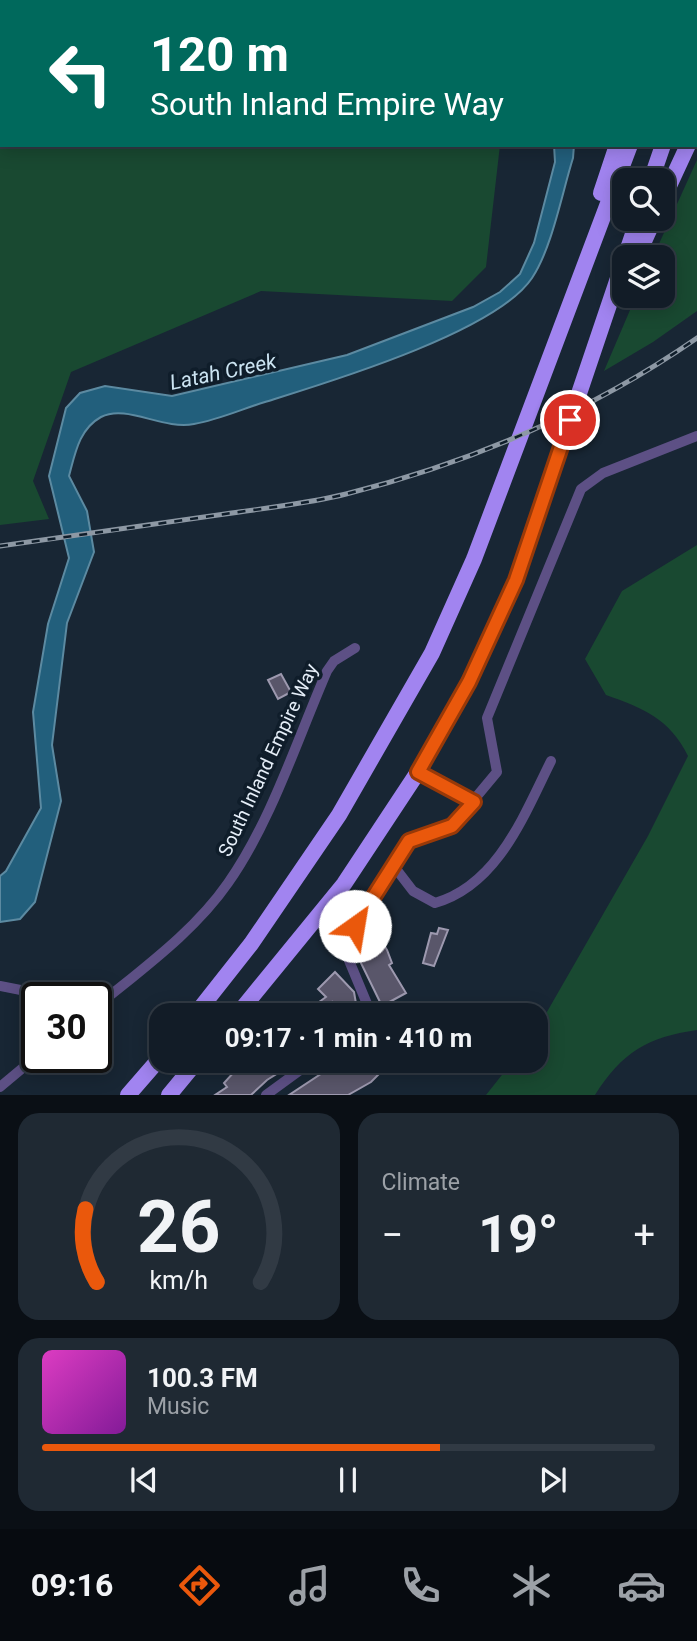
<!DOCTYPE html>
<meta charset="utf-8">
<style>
:root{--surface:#121c27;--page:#1f2933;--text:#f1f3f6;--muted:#9ca1a7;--line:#313a44;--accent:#ea580c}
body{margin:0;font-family:Roboto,sans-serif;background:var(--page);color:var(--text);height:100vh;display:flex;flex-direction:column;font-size:26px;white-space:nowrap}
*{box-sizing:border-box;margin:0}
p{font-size:23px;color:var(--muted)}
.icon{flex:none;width:38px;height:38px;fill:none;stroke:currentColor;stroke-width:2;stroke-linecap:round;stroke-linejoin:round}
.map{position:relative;height:1095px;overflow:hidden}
.drawer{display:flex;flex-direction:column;gap:18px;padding:18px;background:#0a0f15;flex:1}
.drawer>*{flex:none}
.top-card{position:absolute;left:0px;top:0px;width:698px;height:147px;box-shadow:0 4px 18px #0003,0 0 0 2px var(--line);background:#00695c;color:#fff;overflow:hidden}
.buttons{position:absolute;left:612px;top:168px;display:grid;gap:14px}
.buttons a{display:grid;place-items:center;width:63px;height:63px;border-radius:14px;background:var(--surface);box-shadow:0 4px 18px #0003,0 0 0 2px var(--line);font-size:35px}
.speed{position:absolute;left:21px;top:982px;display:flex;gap:14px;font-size:35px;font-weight:700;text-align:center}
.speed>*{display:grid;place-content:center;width:91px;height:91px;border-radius:50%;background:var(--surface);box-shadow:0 4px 18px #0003,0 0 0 2px var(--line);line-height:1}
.speed .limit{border:4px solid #111;border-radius:10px;background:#fff;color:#111}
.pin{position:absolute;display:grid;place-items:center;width:60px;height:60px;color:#fff;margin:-30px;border:4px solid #fff;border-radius:50%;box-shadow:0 2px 7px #0007}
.me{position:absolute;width:77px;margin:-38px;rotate:32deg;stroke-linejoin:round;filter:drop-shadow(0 0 5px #0008)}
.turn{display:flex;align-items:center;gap:24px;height:147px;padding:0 35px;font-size:32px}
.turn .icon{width:91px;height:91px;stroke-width:2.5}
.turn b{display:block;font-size:49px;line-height:60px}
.big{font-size:52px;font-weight:700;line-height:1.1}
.drawer .tile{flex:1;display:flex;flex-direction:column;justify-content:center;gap:10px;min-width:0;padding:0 24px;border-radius:21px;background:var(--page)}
.drawer .dial{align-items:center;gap:0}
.dial svg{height:182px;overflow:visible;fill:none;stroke:var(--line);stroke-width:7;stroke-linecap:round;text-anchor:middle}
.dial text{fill:var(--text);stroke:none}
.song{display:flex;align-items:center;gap:21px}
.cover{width:84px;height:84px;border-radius:10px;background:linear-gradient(135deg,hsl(310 70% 55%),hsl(290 70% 35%))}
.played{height:7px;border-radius:4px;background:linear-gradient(90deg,var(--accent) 65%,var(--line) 65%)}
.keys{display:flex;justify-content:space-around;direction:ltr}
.heat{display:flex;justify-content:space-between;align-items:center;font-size:38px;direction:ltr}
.drawer .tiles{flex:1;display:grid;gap:18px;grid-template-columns:1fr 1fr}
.tile:last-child{grid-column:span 2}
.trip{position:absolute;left:149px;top:1003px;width:399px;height:70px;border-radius:21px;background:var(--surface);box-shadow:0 4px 18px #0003,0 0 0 2px var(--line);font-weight:700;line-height:70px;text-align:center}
.tabs{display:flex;height:112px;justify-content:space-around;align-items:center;background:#070b10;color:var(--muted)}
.tabs .icon{width:49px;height:49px}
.tabs .current{color:var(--accent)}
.tabs b{font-size:32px;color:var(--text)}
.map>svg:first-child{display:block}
.green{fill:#194931}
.water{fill:#225f7c;stroke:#5c8aa1;stroke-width:2}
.building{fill:#59566a;stroke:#9d99af;stroke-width:2}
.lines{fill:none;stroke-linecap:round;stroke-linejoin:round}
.minor{stroke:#5d5085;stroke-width:10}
.trunk{stroke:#a184f0;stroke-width:16}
.rail-casing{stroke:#8d98a4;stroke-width:5}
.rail{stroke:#0f1d2a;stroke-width:2.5;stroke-dasharray:8;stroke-linecap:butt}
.route-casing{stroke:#983908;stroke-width:18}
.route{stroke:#ea580c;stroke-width:12}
.labels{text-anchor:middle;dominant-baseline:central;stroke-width:7;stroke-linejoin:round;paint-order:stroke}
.street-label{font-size:19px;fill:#e5eef8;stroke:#0f1d2a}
.water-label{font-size:21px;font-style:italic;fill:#cce4f2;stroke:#0f1d2a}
</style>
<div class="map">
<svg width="697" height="1095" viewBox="0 0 697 1095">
<rect width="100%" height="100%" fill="#182634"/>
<g class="green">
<polygon points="0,0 527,0 2,2 2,145 500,145 486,267 452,301 261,291 71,372 33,481 49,519 0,525"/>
<polygon points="697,160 697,311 653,342 604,371 636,296 663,296 663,257 653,257"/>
<path d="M697 545V1030C648 1037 622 1052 595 1095H486L513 1061 536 1060V1031L648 836 688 756C670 719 643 708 606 695L585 659 622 591Z"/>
</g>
<path class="water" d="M554 145H574L573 158C562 193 552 248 532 278 496 332 329 382 265 402 242 409 218 420 194 424 162 430 127 404 101 417 79 429 75 454 69 476L87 511 94 552 67 623 52 745 61 801 35 902 20 919 0 922V876L6 871 41 808 33 712 48 624 69 558 49 476 66 408 80 393 105 386 172 396 347 355 473 307 500 292 520 274 534 243 555 162Z"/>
<g class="building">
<polygon points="281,674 291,692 278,699 268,680"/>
<polygon points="373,927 387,950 392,963 389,965 406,993 382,1006 358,957 367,952 358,942"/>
<polygon points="439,928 448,930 434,966 423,963 431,933 437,934"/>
<polygon points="335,972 354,992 358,1015 337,1015 332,1002 319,1015 301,1015 326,997 318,989"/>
<polygon points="244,1060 299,1060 267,1080 251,1095 215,1095 227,1087 224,1083 234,1072 246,1064"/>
<polygon points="342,1060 393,1060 371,1082 348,1095 289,1095"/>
</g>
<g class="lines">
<g class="minor">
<polyline points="418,772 474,801"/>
<path d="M393 865 413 891 435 903C498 885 524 815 551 761"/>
<polyline points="0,986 61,998"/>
<path d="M96 1007C142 969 194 932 228 883 271 822 297 740 327 671L334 661 355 648"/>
<polyline points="367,1015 370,1011 343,946 409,840 452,826 497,772 487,718 581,489 603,473 697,436"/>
<polyline points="0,1087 37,1056"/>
<polyline points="266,1095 314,1060"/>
</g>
<g class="trunk">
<polyline points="652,2 653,0"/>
<polyline points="676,2 676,0"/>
<polyline points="696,39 697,38"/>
<polyline points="696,127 697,126"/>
<polyline points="651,180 663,145"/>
<polyline points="601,193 617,145"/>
<polyline points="663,199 688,145"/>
<polyline points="637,257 654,219"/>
<polyline points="195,1015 251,944 339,815 432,653 474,559 630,145"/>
<polyline points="237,1015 344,884 418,772 469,682 516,580 638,219"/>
<polyline points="128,1095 161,1057"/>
<polyline points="169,1095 198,1060"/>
</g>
<defs>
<path id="rail" d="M0 546C75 536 150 525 225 514 265 508 306 504 346 494 470 463 592 411 697 338"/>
</defs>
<use href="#rail" class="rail-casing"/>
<use href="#rail" class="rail"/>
</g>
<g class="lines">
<defs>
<polyline id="route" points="355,926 409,841 452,826 474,802 418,772 469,682 516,580 570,420"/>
</defs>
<use href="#route" class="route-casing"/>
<use href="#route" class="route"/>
</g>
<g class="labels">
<g class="street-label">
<text transform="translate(268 760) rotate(-65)">South Inland Empire Way</text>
</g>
<g class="water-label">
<text transform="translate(223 372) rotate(-12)">Latah Creek</text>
</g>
</g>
</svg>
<div class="buttons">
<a><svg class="icon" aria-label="search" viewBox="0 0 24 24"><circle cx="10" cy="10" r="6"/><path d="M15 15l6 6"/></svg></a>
<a><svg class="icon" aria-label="layers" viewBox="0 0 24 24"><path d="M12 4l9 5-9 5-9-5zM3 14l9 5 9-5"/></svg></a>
</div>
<div class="speed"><div class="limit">30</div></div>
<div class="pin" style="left:570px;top:420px;background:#d93025"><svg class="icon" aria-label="arrive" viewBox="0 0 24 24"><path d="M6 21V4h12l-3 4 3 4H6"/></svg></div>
<svg class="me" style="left:355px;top:926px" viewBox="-20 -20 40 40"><circle r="19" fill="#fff"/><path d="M0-13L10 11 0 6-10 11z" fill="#ea580c"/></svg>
<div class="trip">09:17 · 1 min · 410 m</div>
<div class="top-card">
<div class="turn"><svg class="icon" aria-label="left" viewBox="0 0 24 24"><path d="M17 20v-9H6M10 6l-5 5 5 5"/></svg><div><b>120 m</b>South Inland Empire Way</div></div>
</div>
</div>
<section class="drawer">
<div class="tiles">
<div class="tile dial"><svg viewBox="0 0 100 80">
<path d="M14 69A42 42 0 1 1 86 69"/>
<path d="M14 69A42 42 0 0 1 9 37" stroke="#ea580c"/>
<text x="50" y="56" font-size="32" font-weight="700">26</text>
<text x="50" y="72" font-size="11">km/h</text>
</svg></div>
<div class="tile"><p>Climate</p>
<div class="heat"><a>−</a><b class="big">19°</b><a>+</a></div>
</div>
<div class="tile">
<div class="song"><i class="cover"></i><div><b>100.3 FM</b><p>Music</p></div></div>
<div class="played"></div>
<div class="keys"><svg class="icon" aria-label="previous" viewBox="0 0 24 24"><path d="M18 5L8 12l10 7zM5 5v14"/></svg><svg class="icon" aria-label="pause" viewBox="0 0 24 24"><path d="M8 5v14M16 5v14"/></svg><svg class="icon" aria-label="next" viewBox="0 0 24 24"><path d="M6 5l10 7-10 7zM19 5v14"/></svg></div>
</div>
</div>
</section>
<nav class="tabs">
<b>09:16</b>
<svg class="icon current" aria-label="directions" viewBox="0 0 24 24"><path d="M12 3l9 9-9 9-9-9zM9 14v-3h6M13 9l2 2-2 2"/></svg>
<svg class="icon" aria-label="music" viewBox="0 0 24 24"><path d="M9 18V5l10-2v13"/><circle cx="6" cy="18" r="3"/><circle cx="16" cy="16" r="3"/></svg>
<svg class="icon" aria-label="phone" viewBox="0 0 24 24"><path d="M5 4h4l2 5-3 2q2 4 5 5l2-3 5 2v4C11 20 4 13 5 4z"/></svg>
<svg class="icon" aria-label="climate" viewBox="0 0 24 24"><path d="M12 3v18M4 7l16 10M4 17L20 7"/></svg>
<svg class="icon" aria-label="car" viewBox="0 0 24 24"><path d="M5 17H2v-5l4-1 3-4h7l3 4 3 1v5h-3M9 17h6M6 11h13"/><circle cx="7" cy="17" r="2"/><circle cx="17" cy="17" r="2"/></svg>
</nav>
